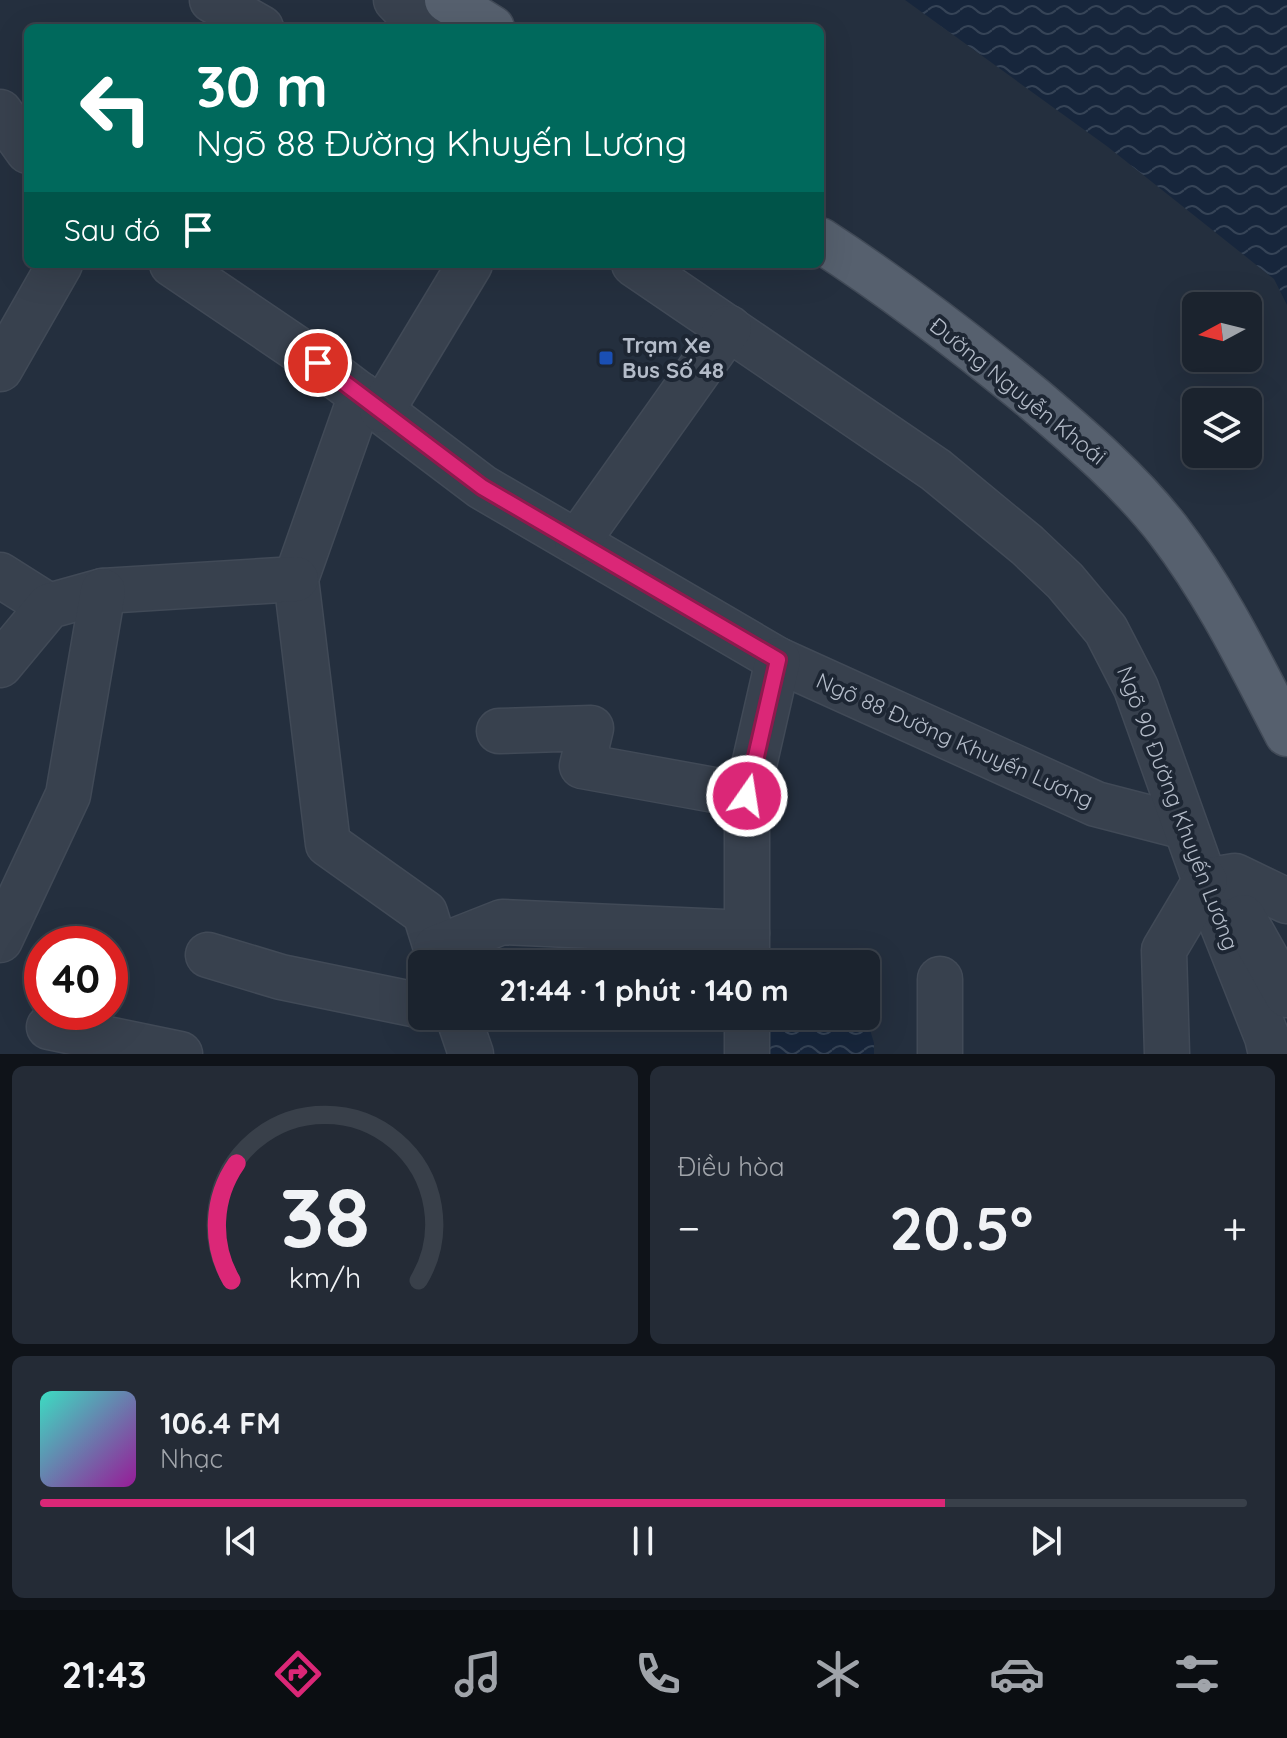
<!DOCTYPE html>
<html lang="vi">
<meta charset="utf-8">
<style>
:root{--surface:#1b232e;--page:#242b36;--text:#f1f3f6;--muted:#a0a4aa;--line:#39404a;--accent:#db2777}
body{margin:0;font-family:Quicksand,sans-serif;background:var(--page);color:var(--text);height:100vh;display:flex;flex-direction:column;font-size:30px;white-space:nowrap}
*{box-sizing:border-box;margin:0}
p{font-size:26px;color:var(--muted)}
.icon{flex:none;width:44px;height:44px;fill:none;stroke:currentColor;stroke-width:2;stroke-linecap:round;stroke-linejoin:round}
.map{position:relative;height:1054px;overflow:hidden}
.drawer{display:flex;flex-direction:column;gap:12px;padding:12px;background:#0f1319;flex:1}
.drawer>*{flex:none}
.top-card{position:absolute;left:24px;top:24px;width:800px;height:244px;border-radius:12px;box-shadow:0 8px 32px #0002,0 0 0 2px var(--line);background:#00695c;color:#fff;overflow:hidden}
.needle{width:52px;rotate:263deg}
.controls{position:absolute;left:1182px;top:292px;display:grid;gap:16px}
.controls a{display:grid;place-items:center;width:80px;height:80px;border-radius:12px;background:var(--surface);box-shadow:0 8px 32px #0002,0 0 0 2px var(--line);font-size:40px}
.speed{position:absolute;left:24px;top:926px;display:flex;gap:16px;font-size:40px;font-weight:700;text-align:center}
.speed>*{display:grid;place-content:center;width:104px;height:104px;border-radius:50%;background:var(--surface);box-shadow:0 8px 32px #0002,0 0 0 2px var(--line);line-height:1}
.speed .limit{border:12px solid #d22;background:#fff;color:#111}
.pin{position:absolute;display:grid;place-items:center;width:68px;height:68px;color:#fff;margin:-34px;border:4px solid #fff;border-radius:50%;box-shadow:0 2px 8px #0007}
.me{position:absolute;width:88px;margin:-44px;rotate:13deg;stroke-linejoin:round;filter:drop-shadow(0 0 6px #0008)}
.turn{display:flex;align-items:center;gap:28px;height:168px;padding:0 40px;font-size:36px}
.turn .icon{width:104px;height:104px;stroke-width:2.5}
.turn b{display:block;font-size:56px;line-height:68px}
.then{display:flex;align-items:center;height:76px;padding:0 40px;background:#0003;gap:16px;font-size:30px}
.big{font-size:60px;font-weight:800;line-height:1.1}
.drawer .card{flex:1;display:flex;flex-direction:column;justify-content:center;gap:12px;min-width:0;padding:0 28px;border-radius:12px;background:var(--page)}
.drawer .dial{align-items:center;gap:0}
.dial svg{height:208px;overflow:visible;fill:none;stroke:var(--line);stroke-width:7;stroke-linecap:round;text-anchor:middle}
.dial text{fill:var(--text);stroke:none}
.song{display:flex;align-items:center;gap:24px}
.cover{width:96px;height:96px;border-radius:12px;background:linear-gradient(135deg,hsl(170 70% 55%),hsl(300 70% 35%))}
.played{height:8px;border-radius:4px;background:linear-gradient(90deg,var(--accent) 75%,var(--line) 75%)}
.keys{display:flex;justify-content:space-around;direction:ltr}
.heat{display:flex;justify-content:space-between;align-items:center;font-size:44px;direction:ltr}
.drawer .tiles{flex:1;display:grid;gap:12px;grid-template-columns:1fr 1fr}
.card:last-child{grid-column:span 2}
.trip{position:absolute;left:408px;top:950px;width:472px;height:80px;border-radius:12px;background:var(--surface);box-shadow:0 8px 32px #0002,0 0 0 2px var(--line);font-weight:800;line-height:80px;text-align:center}
.dock{display:flex;height:128px;justify-content:space-around;align-items:center;background:#0b0e12;color:var(--muted)}
.dock .icon{width:56px;height:56px}
.dock .selected{color:var(--accent)}
.dock b{font-size:36px;color:var(--text)}
.map>svg:first-child{display:block}
.water{fill:url(#water-waves)}
.lines{fill:none;stroke-linecap:round;stroke-linejoin:round}
.minor-casing{stroke:#414a57;stroke-width:47}
.major-casing{stroke:#414a57;stroke-width:47}
.minor{stroke:#38414e;stroke-width:44}
.major{stroke:#56606e;stroke-width:44}
.route-casing{stroke:#8e194d;stroke-width:20}
.route{stroke:#db2777;stroke-width:14}
.transit-dot{fill:#1a4fb4;stroke:#1d2633;stroke-width:3}
.labels{text-anchor:middle;dominant-baseline:central;stroke-width:8;stroke-linejoin:round;paint-order:stroke}
.poi-label{font-size:22px;font-weight:bold;fill:#b4bcc9;stroke:#1d2633;text-anchor:start}
.street-label{font-size:22px;fill:#b4bcc9;stroke:#1d2633}
</style>
<div class="map">
<svg width="1287" height="1054" viewBox="0 0 1287 1054">
<defs>
<pattern id="water-waves" width="16" height="10" patternUnits="userSpaceOnUse" patternTransform="scale(2)"><rect width="16" height="10" fill="#17263c"/><path d="M0 5q4-4 8 0t8 0" fill="none" stroke="#364457"/></pattern>
</defs>
<rect width="100%" height="100%" fill="#242f3e"/>
<g class="water">
<polygon points="905,0 1287,0 1287,305 1274,279 1108,147"/>
<polygon points="754,1016 866,1016 874,1043 874,1054 754,1054"/>
</g>
<g class="lines">
<defs>
<g id="minor">
<polyline points="212,0 261,28"/>
<polyline points="396,0 423,28"/>
<polyline points="0,112 28,151"/>
<polyline points="172,264 318,363 482,487 778,660 1096,804 1185,827"/>
<polyline points="634,264 936,470 1027,545 1065,581 1106,630 1136,688 1205,881 1267,1037 1271,1054"/>
<polyline points="0,369 60,264"/>
<polyline points="361,395 296,579 328,844 425,913 441,964"/>
<polyline points="382,410 470,264"/>
<polyline points="577,542 729,328"/>
<polyline points="0,575 49,606"/>
<polyline points="0,665 49,606 103,591 296,579"/>
<polyline points="499,731 591,728 582,766 747,796"/>
<polyline points="1205,881 1235,876 1287,901"/>
<polyline points="1243,917 1287,995"/>
<polyline points="0,940 68,795 103,591"/>
<polyline points="436,948 502,922 747,933"/>
<polyline points="208,955 281,977 422,1006"/>
<polyline points="747,964 747,796 778,660"/>
<polyline points="458,1016 471,1054"/>
<polyline points="49,1027 180,1054"/>
<polyline points="747,1054 747,1016"/>
<polyline points="940,1054 940,979"/>
<polyline points="1167,1054 1164,950 1205,881"/>
</g>
<g id="major">
<polyline points="447,0 492,28"/>
<path d="M820 240C894 288 966 343 1034 399 1081 439 1130 481 1168 530 1217 594 1250 663 1287 734"/>
</g>
</defs>
<use href="#minor" class="minor-casing"/>
<use href="#major" class="major-casing"/>
<use href="#minor" class="minor"/>
<use href="#major" class="major"/>
</g>
<g class="lines">
<defs>
<polyline id="route" points="318,363 482,487 778,660 747,796"/>
</defs>
<use href="#route" class="route-casing"/>
<use href="#route" class="route"/>
</g>
<rect class="transit-dot" x="598" y="350" width="16" height="16" rx="4"/>
<g class="labels">
<g class="poi-label">
<text x="622" y="345">Trạm Xe<tspan x="622" dy="25">Bus Số 48</tspan></text>
</g>
<g class="street-label">
<text transform="translate(1018 391) rotate(39)">Đường Nguyễn Khoái</text>
<text transform="translate(955 740) rotate(24)">Ngõ 88 Đường Khuyến Lương</text>
<text transform="translate(1178 808) rotate(69)">Ngõ 90 Đường Khuyến Lương</text>
</g>
</g>
</svg>
<div class="controls">
<a><svg class="needle" viewBox="-14 -14 28 28"><path d="M0-13l5 13h-10z" fill="#e53935"/><path d="M0 13l5-13h-10z" fill="#a0a4aa"/></svg></a>
<a><svg class="icon" aria-label="layers" viewBox="0 0 24 24"><path d="M12 4l9 5-9 5-9-5zM3 14l9 5 9-5"/></svg></a>
</div>
<div class="speed"><div class="limit">40</div></div>
<div class="pin" style="left:318px;top:363px;background:#d93025"><svg class="icon" aria-label="arrive" viewBox="0 0 24 24"><path d="M6 21V4h12l-3 4 3 4H6"/></svg></div>
<svg class="me" style="left:747px;top:796px" viewBox="-20 -20 40 40"><circle r="17" fill="#db2777" stroke="#fff" stroke-width="3"/><path d="M0-11L8 9 0 5-8 9z" fill="#fff"/></svg>
<div class="trip">21:44 · 1 phút · 140 m</div>
<div class="top-card">
<div class="turn"><svg class="icon" aria-label="left" viewBox="0 0 24 24"><path d="M17 20v-9H6M10 6l-5 5 5 5"/></svg><div><b>30 m</b>Ngõ 88 Đường Khuyến Lương</div></div>
<div class="then">Sau đó<svg class="icon" aria-label="arrive" viewBox="0 0 24 24"><path d="M6 21V4h12l-3 4 3 4H6"/></svg></div>
</div>
</div>
<section class="drawer">
<div class="tiles">
<div class="card dial"><svg viewBox="0 0 100 80">
<path d="M14 69A42 42 0 1 1 86 69"/>
<path d="M14 69A42 42 0 0 1 16 24" stroke="#db2777"/>
<text x="50" y="56" font-size="32" font-weight="700">38</text>
<text x="50" y="72" font-size="11">km/h</text>
</svg></div>
<div class="card"><p>Điều hòa</p>
<div class="heat"><a>−</a><b class="big">20.5°</b><a>+</a></div>
</div>
<div class="card">
<div class="song"><i class="cover"></i><div><b>106.4 FM</b><p>Nhạc</p></div></div>
<div class="played"></div>
<div class="keys"><svg class="icon" aria-label="previous" viewBox="0 0 24 24"><path d="M18 5L8 12l10 7zM5 5v14"/></svg><svg class="icon" aria-label="pause" viewBox="0 0 24 24"><path d="M8 5v14M16 5v14"/></svg><svg class="icon" aria-label="next" viewBox="0 0 24 24"><path d="M6 5l10 7-10 7zM19 5v14"/></svg></div>
</div>
</div>
</section>
<nav class="dock">
<b>21:43</b>
<svg class="icon selected" aria-label="directions" viewBox="0 0 24 24"><path d="M12 3l9 9-9 9-9-9zM9 14v-3h6M13 9l2 2-2 2"/></svg>
<svg class="icon" aria-label="music" viewBox="0 0 24 24"><path d="M9 18V5l10-2v13"/><circle cx="6" cy="18" r="3"/><circle cx="16" cy="16" r="3"/></svg>
<svg class="icon" aria-label="phone" viewBox="0 0 24 24"><path d="M5 4h4l2 5-3 2q2 4 5 5l2-3 5 2v4C11 20 4 13 5 4z"/></svg>
<svg class="icon" aria-label="climate" viewBox="0 0 24 24"><path d="M12 3v18M4 7l16 10M4 17L20 7"/></svg>
<svg class="icon" aria-label="car" viewBox="0 0 24 24"><path d="M5 17H2v-5l4-1 3-4h7l3 4 3 1v5h-3M9 17h6M6 11h13"/><circle cx="7" cy="17" r="2"/><circle cx="17" cy="17" r="2"/></svg>
<svg class="icon" aria-label="filters" viewBox="0 0 24 24"><path d="M4 7h16M4 17h16"/><circle cx="9" cy="7" r="2"/><circle cx="15" cy="17" r="2"/></svg>
</nav>
